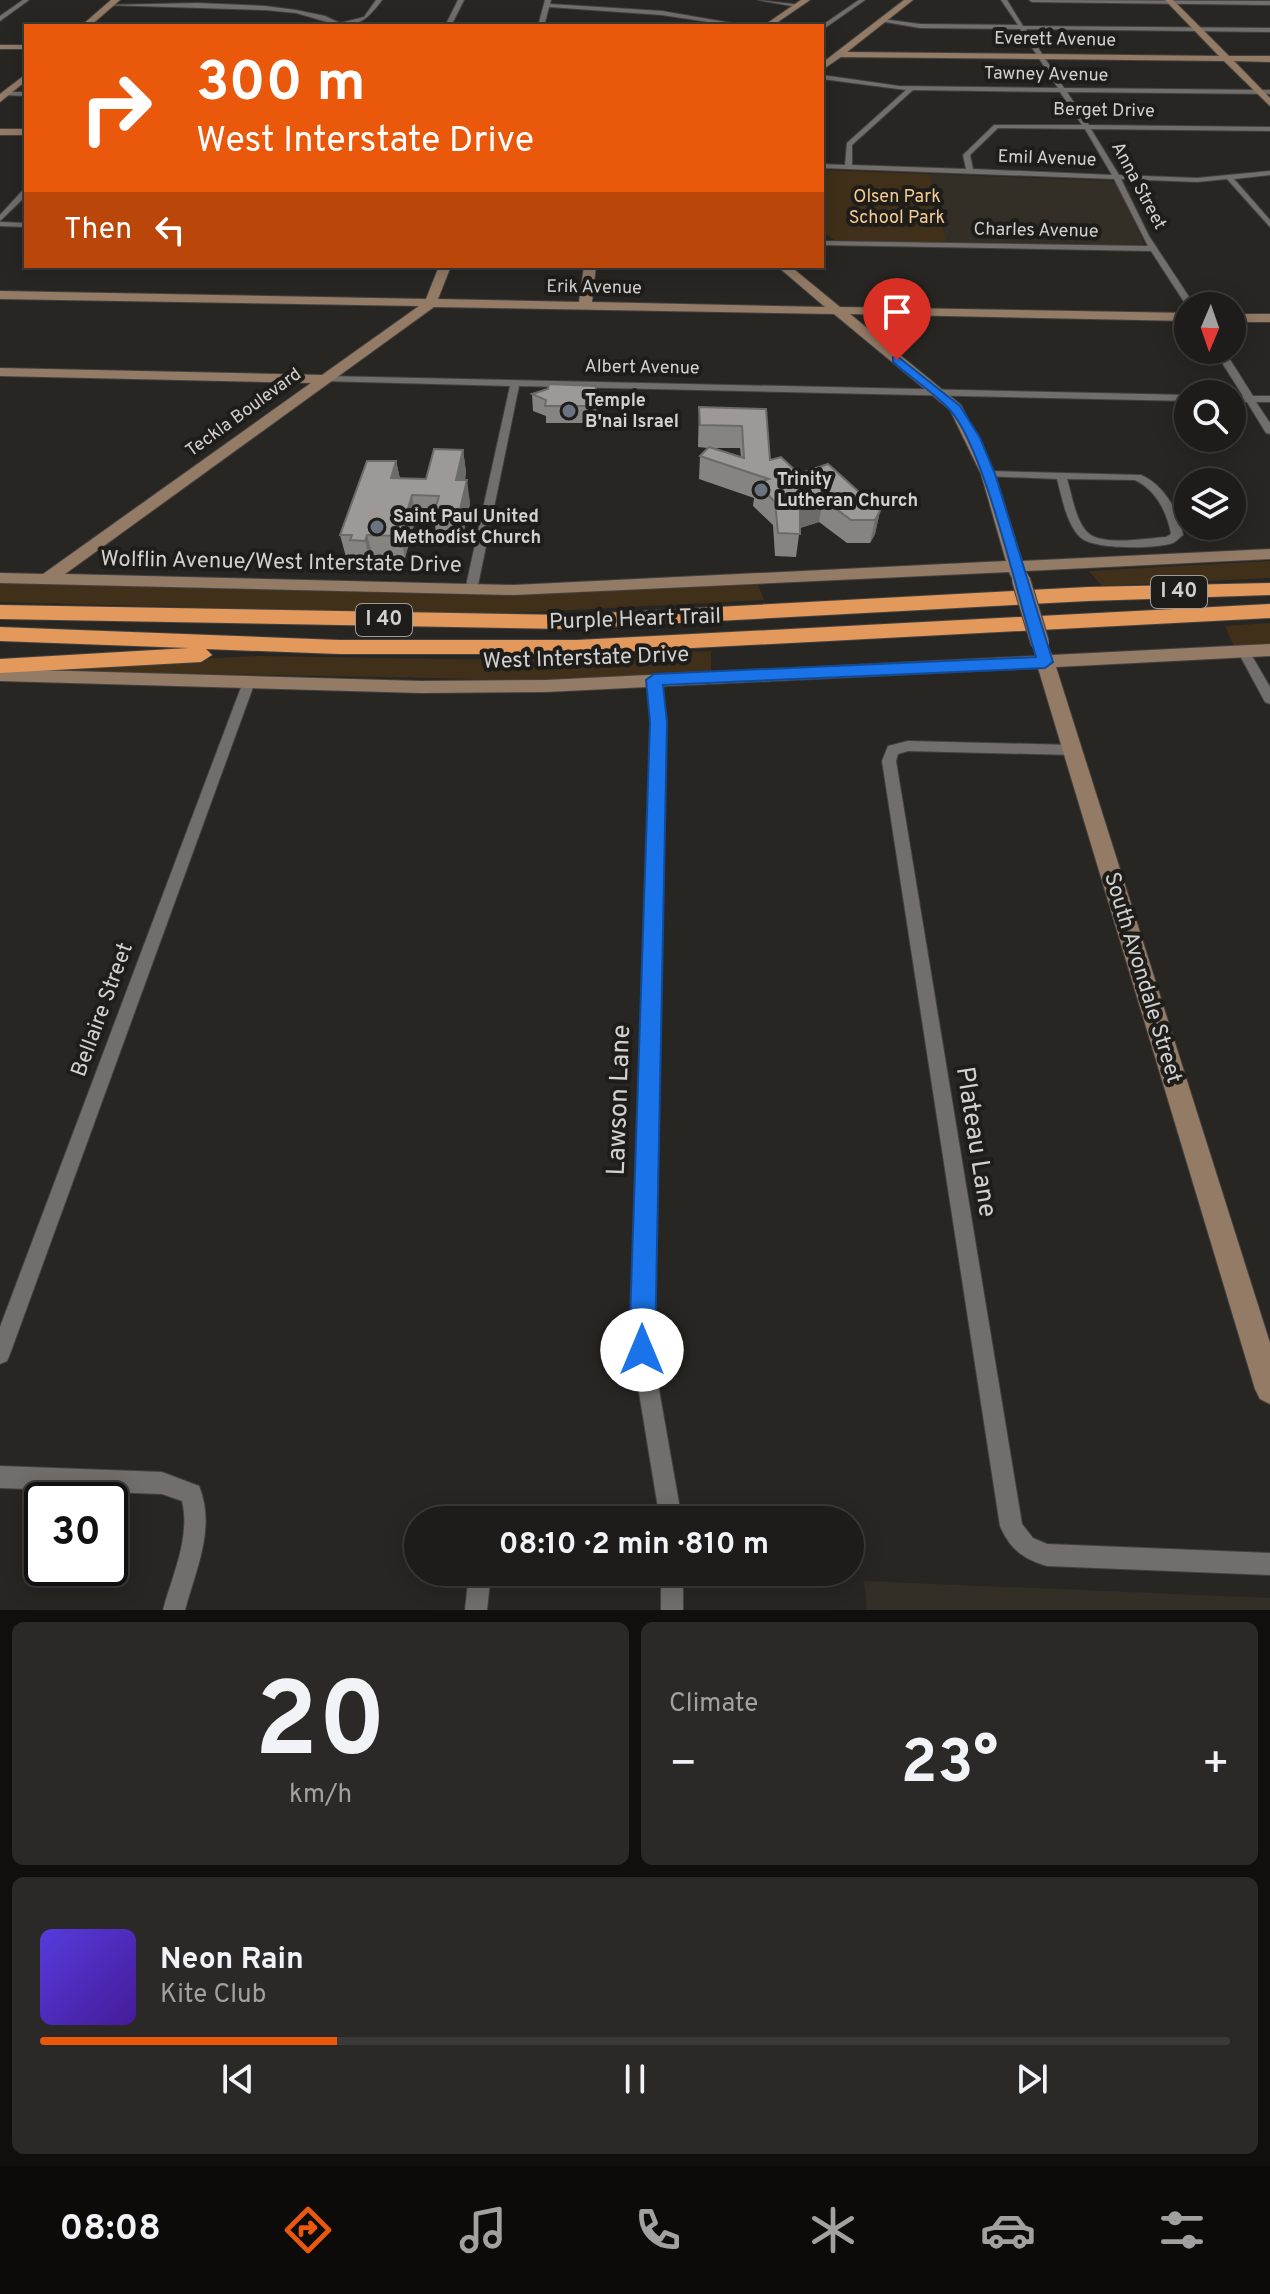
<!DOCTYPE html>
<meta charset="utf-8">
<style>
:root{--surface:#1e1c1a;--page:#2b2927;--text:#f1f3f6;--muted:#a1a1a2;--line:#3c3a39;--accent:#ea580c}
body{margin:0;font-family:Overpass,sans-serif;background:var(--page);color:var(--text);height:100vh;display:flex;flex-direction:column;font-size:30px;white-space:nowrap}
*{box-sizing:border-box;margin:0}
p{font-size:26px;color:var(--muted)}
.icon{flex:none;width:44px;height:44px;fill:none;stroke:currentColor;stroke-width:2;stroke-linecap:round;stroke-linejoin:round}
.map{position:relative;height:1610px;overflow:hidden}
.drawer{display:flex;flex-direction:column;gap:12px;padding:12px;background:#100f0e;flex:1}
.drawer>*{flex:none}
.hud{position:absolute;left:24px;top:24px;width:800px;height:244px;border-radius:0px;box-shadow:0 4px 20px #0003,0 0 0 2px var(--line);background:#ea580c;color:#fff;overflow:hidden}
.needle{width:52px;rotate:182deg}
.tools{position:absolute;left:1174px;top:292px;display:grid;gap:16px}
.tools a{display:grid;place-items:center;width:72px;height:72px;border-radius:50%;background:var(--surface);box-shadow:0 4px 20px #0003,0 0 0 2px var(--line);font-size:40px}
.speed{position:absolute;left:24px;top:1482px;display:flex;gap:16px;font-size:40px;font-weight:700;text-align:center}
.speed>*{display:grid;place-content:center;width:104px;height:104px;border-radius:50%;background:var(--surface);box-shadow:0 4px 20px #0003,0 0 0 2px var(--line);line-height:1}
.speed .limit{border:4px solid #111;border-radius:12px;background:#fff;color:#111}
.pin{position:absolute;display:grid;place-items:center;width:68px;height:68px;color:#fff;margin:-82px -34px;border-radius:50% 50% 50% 0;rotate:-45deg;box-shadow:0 0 8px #0007}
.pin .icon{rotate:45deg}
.me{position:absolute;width:88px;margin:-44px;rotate:0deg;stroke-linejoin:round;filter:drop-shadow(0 0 6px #0008)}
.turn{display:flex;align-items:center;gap:28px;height:168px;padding:0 40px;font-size:36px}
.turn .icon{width:104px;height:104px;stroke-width:2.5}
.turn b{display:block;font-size:56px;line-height:68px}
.then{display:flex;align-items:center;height:76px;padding:0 40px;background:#0003;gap:16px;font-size:30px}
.big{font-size:60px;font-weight:700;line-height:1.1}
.drawer .widget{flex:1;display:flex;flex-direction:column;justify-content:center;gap:12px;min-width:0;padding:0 28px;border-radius:12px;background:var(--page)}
.drawer .dial{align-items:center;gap:0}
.dial b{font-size:104px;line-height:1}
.song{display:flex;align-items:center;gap:24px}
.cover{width:96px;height:96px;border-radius:12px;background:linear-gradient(135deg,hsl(250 70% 55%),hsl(260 70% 35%))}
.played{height:8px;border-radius:4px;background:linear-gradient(90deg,var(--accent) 25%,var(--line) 25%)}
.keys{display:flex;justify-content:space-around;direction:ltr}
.heat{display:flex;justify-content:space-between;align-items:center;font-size:44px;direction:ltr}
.drawer .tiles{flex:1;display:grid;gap:12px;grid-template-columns:1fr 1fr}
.widget:last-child{grid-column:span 2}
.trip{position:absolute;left:404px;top:1506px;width:460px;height:80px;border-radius:40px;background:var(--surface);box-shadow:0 4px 20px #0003,0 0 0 2px var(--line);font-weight:700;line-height:80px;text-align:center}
.dock{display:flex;height:128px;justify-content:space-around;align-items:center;background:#0c0b0a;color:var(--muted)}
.dock .icon{width:56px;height:56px}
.dock .current{color:var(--accent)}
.dock b{font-size:36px;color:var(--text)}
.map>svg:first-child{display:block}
.built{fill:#332e26}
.green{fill:#403019}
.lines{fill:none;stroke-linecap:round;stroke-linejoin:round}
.street-casing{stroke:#434140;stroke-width:2}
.secondary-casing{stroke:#434140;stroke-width:2}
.highway-casing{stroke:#434140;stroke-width:2}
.street{fill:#716e6b;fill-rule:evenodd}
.secondary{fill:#937b66;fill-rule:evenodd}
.highway{fill:#e2995b;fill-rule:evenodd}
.secondary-bridge-casing{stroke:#434140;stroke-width:20;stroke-linecap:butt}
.secondary-bridge{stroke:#937b66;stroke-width:18}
.wall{fill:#868481;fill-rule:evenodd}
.shaded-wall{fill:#6d6b69}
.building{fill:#9c9996;stroke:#6d6b69;stroke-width:2}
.route{fill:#1a73e8;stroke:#114b97;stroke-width:2}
.worship-dot{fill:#6b7280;stroke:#1f1d1a;stroke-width:3}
.labels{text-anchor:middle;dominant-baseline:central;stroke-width:8;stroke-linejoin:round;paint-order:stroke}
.far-street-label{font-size:18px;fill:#d3d1d0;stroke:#1f1d1a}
.far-park-label{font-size:18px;fill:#f5cc91;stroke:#1f1d1a}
.far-poi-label{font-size:18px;font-weight:bold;fill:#d3d1d0;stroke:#1f1d1a;text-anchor:start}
.shield{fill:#1f1d1a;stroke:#9d9b99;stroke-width:2}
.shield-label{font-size:20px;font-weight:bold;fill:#d3d1d0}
.street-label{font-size:22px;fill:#d3d1d0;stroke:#1f1d1a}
.near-street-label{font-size:26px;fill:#d3d1d0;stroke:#1f1d1a}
</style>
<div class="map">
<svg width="1270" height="1610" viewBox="0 0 1270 1610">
<rect width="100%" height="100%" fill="#282623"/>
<g class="built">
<polygon points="930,174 1115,181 1145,245 947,243"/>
<polygon points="864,1581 1270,1598 1270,1610 867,1610"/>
</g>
<g class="green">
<polygon points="822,170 930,174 947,243 834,240 822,231"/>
<polygon points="1270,561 1270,578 1102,586 1089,571"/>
<polygon points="0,583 461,595 758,585 764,600 475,615 0,602"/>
<polygon points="1270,623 1270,644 1234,646 1225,626"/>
<polygon points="711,651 711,673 536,680 56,671 59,666 257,656 518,660"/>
</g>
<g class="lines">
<defs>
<g id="street">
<polygon points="23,0 29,0 0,21 0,16"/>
<path d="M376 0H382C366 22 358 26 331 26L334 24 296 13 265 10 107 5 197 3 265 6 296 10 325 16 340 23 364 17Z"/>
<polygon points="458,0 464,0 451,26 445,26"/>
<polygon points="545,0 551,0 550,4 662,11 749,26 735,26 662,15 549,7 544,26 538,26"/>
<polygon points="758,0 801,5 798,7"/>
<polygon points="859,0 865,0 822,30 821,26"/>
<path d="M1001 0H1007L1023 26 1270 28V32L1026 29 1064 88 1270 90V94L1067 92 1089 125 1270 127V131L1091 129 1119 175 1197 178 1270 171V175L1234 179 1270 220V227L1227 179 1197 182 1121 179 1149 236 1195 306H1188V308L1151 251 822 245V241L1148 246 1114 179 822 168V164L845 165 847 143 906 90 822 79V75L899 86 1058 88 1020 29 920 28 879 21 882 19 920 24 1018 25ZM913 90 1060 92 1082 125H994L963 155 966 169 852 165V145ZM998 128 1085 129 1112 175 973 169 970 155Z"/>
<polygon points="1029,0 1270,1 1270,5 1032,2"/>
<polygon points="6,92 26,92 26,96 4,95"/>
<polygon points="23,190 26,190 26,196 0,221 0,215"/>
<polygon points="0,222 26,223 26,227 0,226"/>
<polygon points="1214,350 1224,350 1253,396 1270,396 1270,402 1256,402 1270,423 1270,434 1266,433 1247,402 1232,402 1232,396 1243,396"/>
<polygon points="325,376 1188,395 1188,401 519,386 477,590 471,594 465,590 510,386 322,381 322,377"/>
<path d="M988 471 1141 475C1164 485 1178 510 1183 535 1179 538 1177 541 1173 543 1156 549 1093 550 1080 537 1066 523 1062 497 1057 479L984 476V472ZM1067 479 1135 480C1156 490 1167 512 1171 534L1166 537C1148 538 1101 547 1087 532 1075 519 1072 495 1067 479Z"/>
<polygon points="1244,648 1248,649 1270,687 1270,704 1265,702 1238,652"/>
<polygon points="654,676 660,680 666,722 652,1350 682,1520 660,1520 632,1350 652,722 648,680"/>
<polygon points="249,678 255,682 10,1354 7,1361 0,1364 0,1327 243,682"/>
<path d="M908 741 1073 745 1080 750 1073 755 908 751 898 754 896 761 1022 1524 1033 1538 1047 1544 1270 1553V1575L1047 1566C1023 1559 1010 1549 1000 1526L882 761 888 746Z"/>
<path d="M0 1466 162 1472 199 1486C216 1528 196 1569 185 1610H163C172 1576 191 1537 182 1501L162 1494 0 1488Z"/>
<polygon points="469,1572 491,1572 487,1610 465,1610"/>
<rect x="661" y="1572" width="22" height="38"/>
</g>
<g id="secondary">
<polygon points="111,0 120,0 90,26 81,26"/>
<polygon points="801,0 810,0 772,26 763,26"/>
<polygon points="904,0 913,0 847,52 1219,56 1165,0 1173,0 1229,56 1270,56 1270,62 1234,61 1270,98 1270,106 1224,61 841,57 822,70 822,63"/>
<rect x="0" y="45" width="26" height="4"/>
<polygon points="26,74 26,81 0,102 0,94"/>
<rect x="0" y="129" width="26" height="6"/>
<path d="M439 266H451L438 299 579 302 584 266H596L592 302 825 307 777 266H790L840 307 1188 313V321L850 314 961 405 995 474 1022 561 1270 549V559L1026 571 1027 576 1019 581 1013 580 1009 572 514 595 0 583V573L43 574 311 383 0 376V368L322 375 419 306 0 299V291L426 299ZM434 307 834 314 950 410 981 474 1006 561 514 585 65 574Z"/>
<rect x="1232" y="314" width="38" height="8"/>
<polygon points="1270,644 1270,656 1056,667 1270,1343 1270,1404 1260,1399 1255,1389 1038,668 546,692 421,693 0,681 0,669 421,681 546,680 1035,656 1036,647 1048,647 1052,655"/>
</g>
<g id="highway">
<polygon points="1270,583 1270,595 1088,601 566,629 0,619 0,605 566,615 1088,587"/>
<polygon points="1270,604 1270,618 577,654 339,654 206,649 212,655 201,662 0,673 0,659 189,648 0,641 0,627 339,640 577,640"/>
</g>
</defs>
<use href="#street" class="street-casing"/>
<use href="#secondary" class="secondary-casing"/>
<use href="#highway" class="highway-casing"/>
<use href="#street" class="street"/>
<use href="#secondary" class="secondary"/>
<use href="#highway" class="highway"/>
<defs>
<polyline id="secondary-bridge" points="1021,580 1040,643"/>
</defs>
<use href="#secondary-bridge" class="secondary-bridge-casing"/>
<use href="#secondary-bridge" class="secondary-bridge"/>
</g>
<g class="wall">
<polygon points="596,386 597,402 595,423 546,423 546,416 533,411 532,394"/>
<path d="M699 407 766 409 770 460 880 511 875 534 870 543H847L819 522 800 528 796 557 775 556 773 525 753 506 754 498 699 479 700 456 708 448 698 447ZM712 448H740L741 457Z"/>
<polygon points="463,450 466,472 465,480 470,503 462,540 437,539 434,518 416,517 405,558 373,557 371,563 355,563 354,557 346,557 340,535 396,461 400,479 426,479"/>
</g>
<g class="shaded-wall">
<polygon points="596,386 597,402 595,423 594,406"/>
<polygon points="463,450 466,472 460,502 456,480"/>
<polygon points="396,461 401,483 391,478"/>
<polygon points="467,480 470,503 462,540 458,518"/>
<polygon points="412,495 416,517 405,558 400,536"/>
<polygon points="823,499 819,522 797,529 800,506"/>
<polygon points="880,511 875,534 870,543 875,520"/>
<polygon points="367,535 373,557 371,563 365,541"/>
</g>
<g class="building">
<polygon points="549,384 596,386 594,406 545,406 546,400 532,394 548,389"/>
<polygon points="699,407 766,409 770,460 781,457 799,474 828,464 880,511 875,520 851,520 823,499 800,506 800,534 778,533 775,502 756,483 769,479 700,456 709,447 744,458 742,426 700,425"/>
<polygon points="434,449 463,450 456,480 467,480 458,518 433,517 439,496 412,495 400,536 367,535 365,541 350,540 352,535 340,535 367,461 396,461 391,478 426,479"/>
</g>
<path class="route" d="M897 356 960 406 980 438 995 474 1053 662 1045 668 663 685 667 722 655 1350 651 1359 642 1363 633 1359 629 1350 650 722 646 680 654 674 1036 657C1019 602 984 445 949 409 933 392 911 378 893 362V357Z"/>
<g class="worship-dot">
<circle cx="569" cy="411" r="8"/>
<circle cx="761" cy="490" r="8"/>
<circle cx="377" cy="527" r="8"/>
</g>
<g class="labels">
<g class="far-street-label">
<text transform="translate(1055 40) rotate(1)">Everett Avenue</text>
<text transform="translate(1046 75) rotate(1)">Tawney Avenue</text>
<text transform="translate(1104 111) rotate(1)">Berget Drive</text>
<text transform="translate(1047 159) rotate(2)">Emil Avenue</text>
<text transform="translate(1138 186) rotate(62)">Anna Street</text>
<text transform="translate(1036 231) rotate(1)">Charles Avenue</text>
<text transform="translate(594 288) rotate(1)">Erik Avenue</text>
<text transform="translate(642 368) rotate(1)">Albert Avenue</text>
<text transform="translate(244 413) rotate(-36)">Teckla Boulevard</text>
</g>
<g class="far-park-label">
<text x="897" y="197">Olsen Park<tspan x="897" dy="21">School Park</tspan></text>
</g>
<g class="far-poi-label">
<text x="585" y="401">Temple<tspan x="585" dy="21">B'nai Israel</tspan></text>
<text x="777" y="480">Trinity<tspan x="777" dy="21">Lutheran Church</tspan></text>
<text x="393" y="517">Saint Paul United<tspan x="393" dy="21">Methodist Church</tspan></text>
</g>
<g class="shield">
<rect x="1151" y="576" width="56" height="32" rx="6"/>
<rect x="356" y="604" width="56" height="32" rx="6"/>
</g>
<g class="shield-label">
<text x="1179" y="592">I 40</text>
<text x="384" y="620">I 40</text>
</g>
<g class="street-label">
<text transform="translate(281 563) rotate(1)">Wolflin Avenue/West Interstate Drive</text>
<text transform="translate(635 620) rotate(-2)">Purple Heart Trail</text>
<text transform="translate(586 659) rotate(-2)">West Interstate Drive</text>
<text transform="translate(1142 978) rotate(73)">South Avondale Street</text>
<text transform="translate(103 1010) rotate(-70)">Bellaire Street</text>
</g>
<g class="near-street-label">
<text transform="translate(620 1100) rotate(-88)">Lawson Lane</text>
<text transform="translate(975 1142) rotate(81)">Plateau Lane</text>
</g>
</g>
</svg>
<div class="tools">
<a><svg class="needle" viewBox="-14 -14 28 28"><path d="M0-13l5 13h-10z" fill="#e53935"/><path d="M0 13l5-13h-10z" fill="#a1a1a2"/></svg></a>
<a><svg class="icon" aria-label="search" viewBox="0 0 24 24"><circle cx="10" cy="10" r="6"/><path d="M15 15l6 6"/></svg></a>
<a><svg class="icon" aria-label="layers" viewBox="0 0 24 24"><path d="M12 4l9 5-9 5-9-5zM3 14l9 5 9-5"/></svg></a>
</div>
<div class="speed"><div class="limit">30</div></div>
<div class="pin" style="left:897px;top:360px;background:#d93025"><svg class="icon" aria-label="arrive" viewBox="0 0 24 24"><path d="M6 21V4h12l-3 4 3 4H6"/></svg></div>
<svg class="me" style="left:642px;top:1350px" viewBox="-20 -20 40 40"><circle r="19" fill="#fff"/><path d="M0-13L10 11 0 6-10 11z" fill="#1a73e8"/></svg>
<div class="trip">08:10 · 2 min · 810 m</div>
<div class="hud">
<div class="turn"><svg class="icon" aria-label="right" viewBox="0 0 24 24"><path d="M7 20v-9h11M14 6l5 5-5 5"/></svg><div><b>300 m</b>West Interstate Drive</div></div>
<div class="then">Then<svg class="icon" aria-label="left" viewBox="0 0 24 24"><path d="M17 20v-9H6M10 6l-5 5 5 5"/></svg></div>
</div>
</div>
<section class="drawer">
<div class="tiles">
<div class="widget dial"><b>20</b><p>km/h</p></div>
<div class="widget"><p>Climate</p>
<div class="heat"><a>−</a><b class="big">23°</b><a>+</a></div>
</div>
<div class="widget">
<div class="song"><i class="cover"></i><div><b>Neon Rain</b><p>Kite Club</p></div></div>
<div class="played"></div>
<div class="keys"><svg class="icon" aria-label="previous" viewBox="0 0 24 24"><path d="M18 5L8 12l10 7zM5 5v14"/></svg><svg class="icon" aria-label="pause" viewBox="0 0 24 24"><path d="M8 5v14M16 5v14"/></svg><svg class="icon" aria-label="next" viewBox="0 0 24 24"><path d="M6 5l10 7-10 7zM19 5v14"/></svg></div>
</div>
</div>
</section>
<nav class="dock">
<b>08:08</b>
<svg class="icon current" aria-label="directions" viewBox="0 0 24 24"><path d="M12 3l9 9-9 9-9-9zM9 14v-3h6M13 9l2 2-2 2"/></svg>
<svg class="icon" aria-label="music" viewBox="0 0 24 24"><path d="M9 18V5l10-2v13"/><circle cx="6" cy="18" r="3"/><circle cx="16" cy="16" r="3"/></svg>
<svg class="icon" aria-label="phone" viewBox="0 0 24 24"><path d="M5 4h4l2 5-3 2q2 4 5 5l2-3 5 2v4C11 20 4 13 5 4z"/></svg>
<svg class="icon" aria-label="climate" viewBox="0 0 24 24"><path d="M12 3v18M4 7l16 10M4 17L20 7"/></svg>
<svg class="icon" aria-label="car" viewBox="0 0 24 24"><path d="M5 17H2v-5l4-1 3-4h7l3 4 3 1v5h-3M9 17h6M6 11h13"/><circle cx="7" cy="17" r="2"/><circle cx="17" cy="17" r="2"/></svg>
<svg class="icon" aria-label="filters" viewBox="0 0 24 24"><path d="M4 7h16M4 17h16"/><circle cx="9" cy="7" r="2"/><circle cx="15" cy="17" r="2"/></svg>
</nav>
